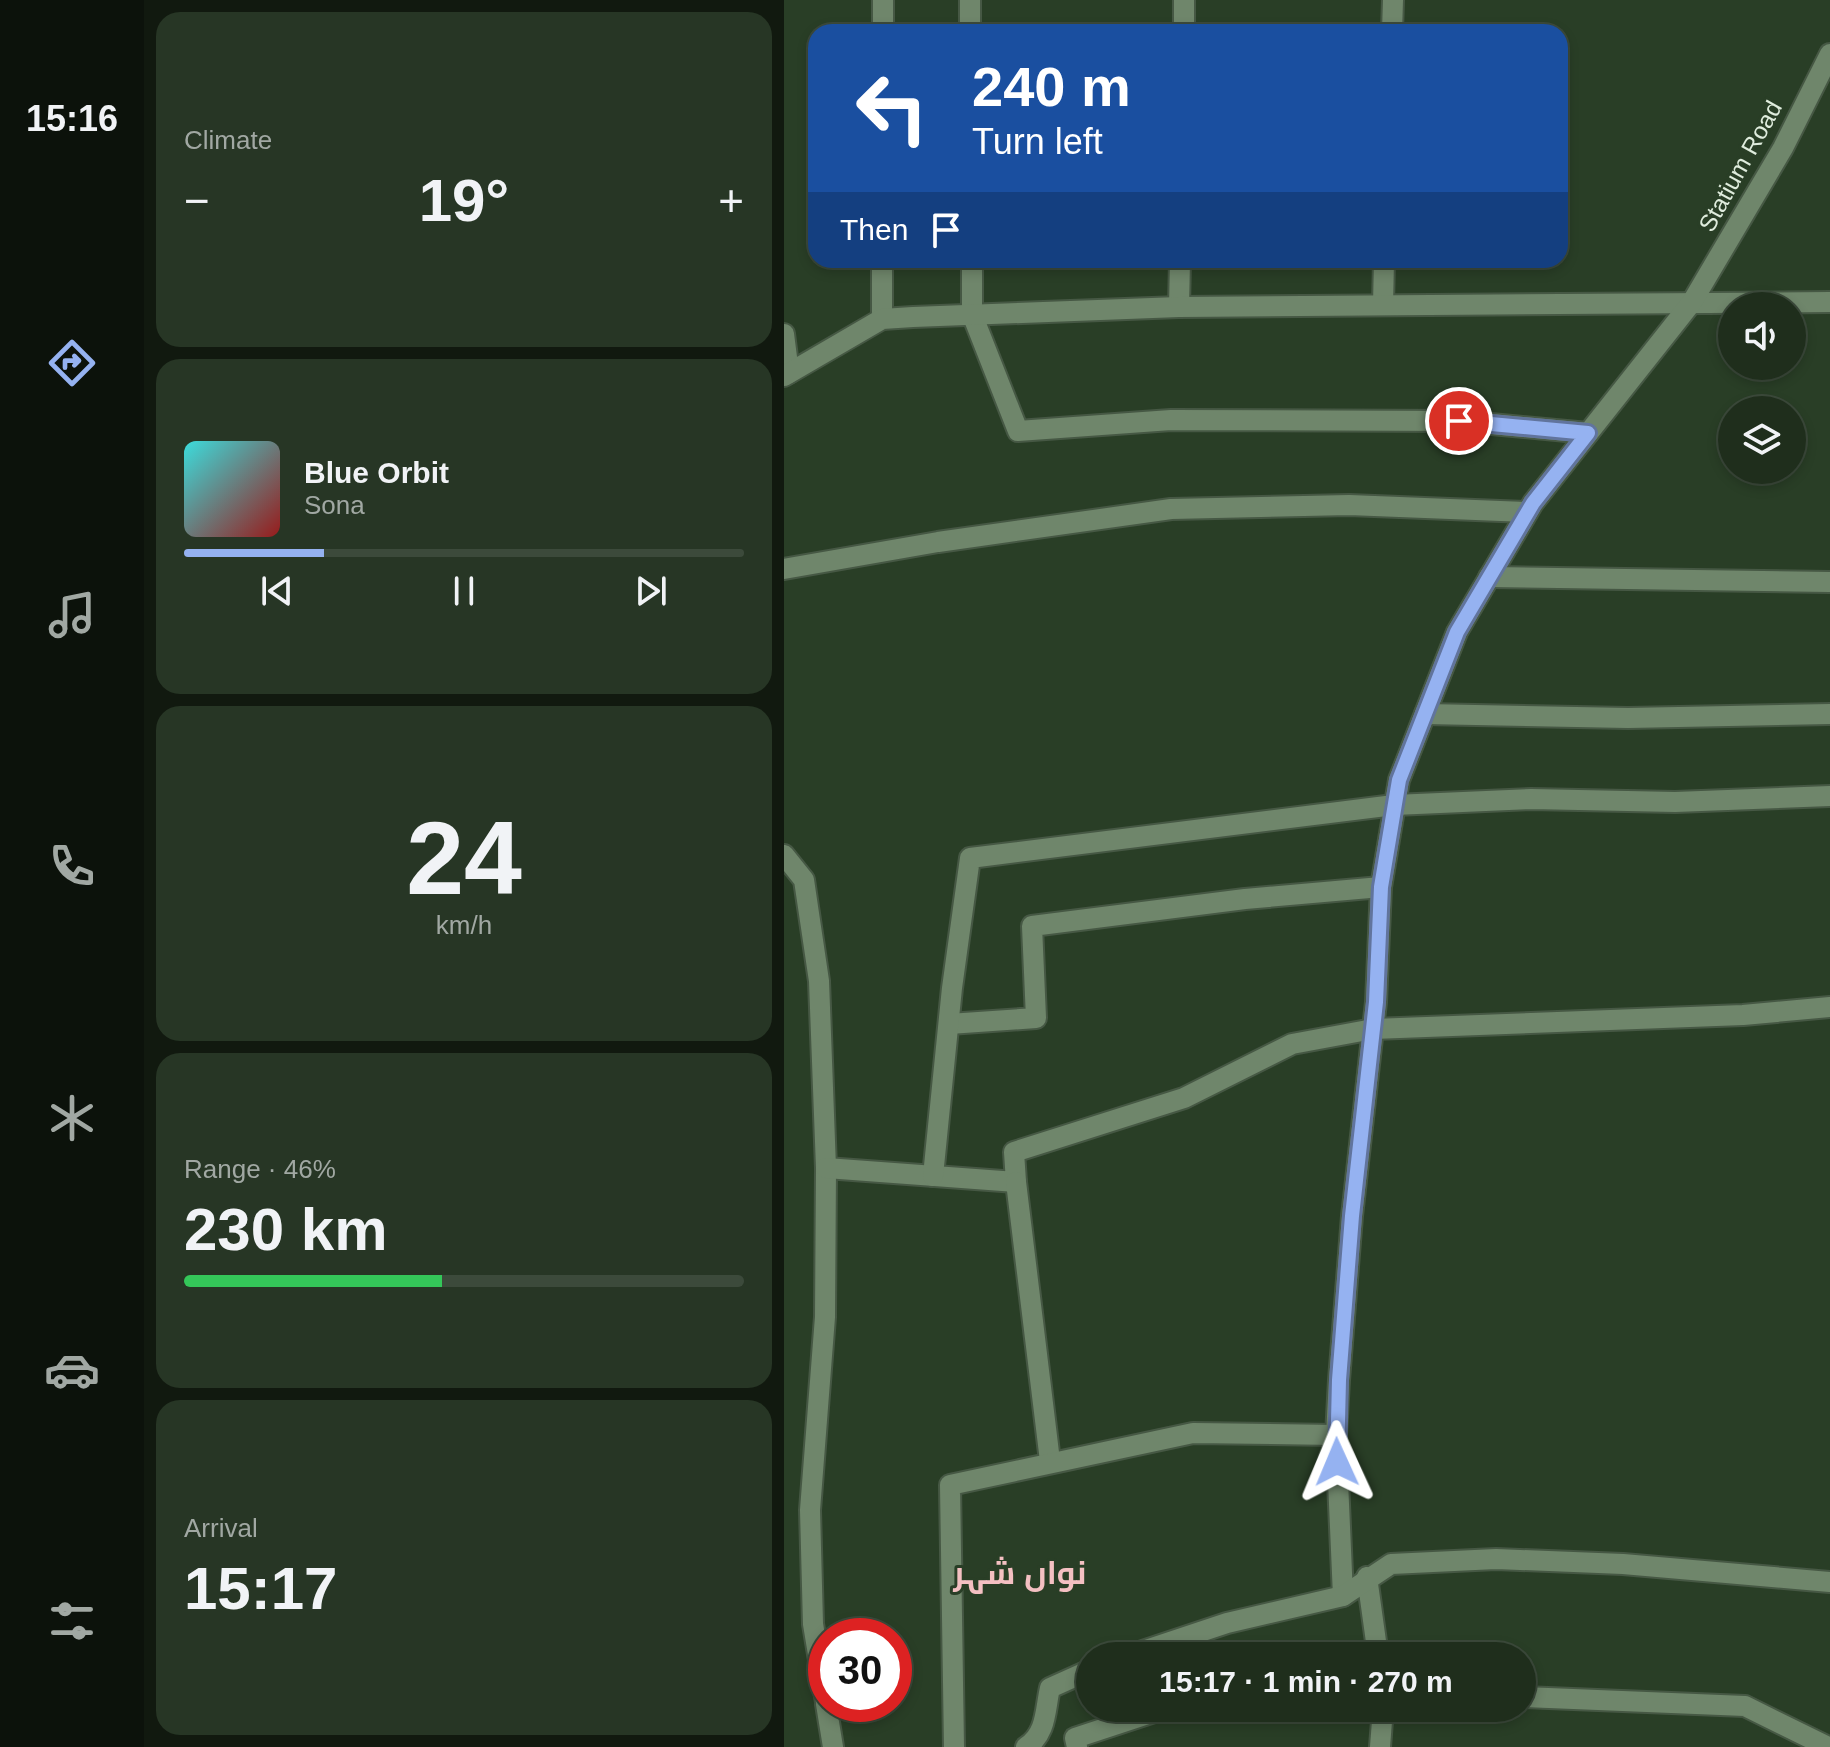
<!DOCTYPE html>
<meta charset="utf-8">
<style>
:root{--surface:#1f2e1c;--page:#273625;--text:#f1f3f6;--muted:#a1a8a3;--line:#3c4a3b;--accent:#95b2f1}
body{margin:0;font-family:Arial,Cairo,sans-serif;background:var(--page);color:var(--text);height:100vh;display:flex;flex-direction:column;font-size:30px;white-space:nowrap}
*{box-sizing:border-box;margin:0}
p{font-size:26px;color:var(--muted)}
.icon{flex:none;width:44px;height:44px;fill:none;stroke:currentColor;stroke-width:2;stroke-linecap:round;stroke-linejoin:round}
.map{position:relative;flex:1;overflow:hidden}
.side{display:flex;flex-direction:column;gap:12px;padding:12px;background:#11190f;width:640px}
.side>*{flex:none}
.banner{position:absolute;left:24px;top:24px;width:760px;height:244px;border-radius:24px;box-shadow:0 4px 12px #0003,0 0 0 2px var(--line);background:#1a4fa0;color:#fff;overflow:hidden}
.tools{position:absolute;left:934px;top:292px;display:grid;gap:16px}
.tools a{display:grid;place-items:center;width:88px;height:88px;border-radius:50%;background:var(--surface);box-shadow:0 4px 12px #0003,0 0 0 2px var(--line);font-size:40px}
.speed{position:absolute;left:24px;top:1618px;display:flex;gap:16px;font-size:40px;font-weight:700;text-align:center}
.speed>*{display:grid;place-content:center;width:104px;height:104px;border-radius:50%;background:var(--surface);box-shadow:0 4px 12px #0003,0 0 0 2px var(--line);line-height:1}
.speed .limit{border:12px solid #d22;background:#fff;color:#111}
.pin{position:absolute;display:grid;place-items:center;width:68px;height:68px;color:#fff;margin:-34px;border:4px solid #fff;border-radius:50%;box-shadow:0 2px 8px #0007}
.me{position:absolute;width:88px;margin:-44px;rotate:359deg;stroke-linejoin:round;filter:drop-shadow(0 0 6px #0008)}
.turn{display:flex;align-items:center;gap:28px;height:168px;padding:0 32px;font-size:36px}
.turn .icon{width:104px;height:104px;stroke-width:2.5}
.turn b{display:block;font-size:56px;line-height:68px}
.then{display:flex;align-items:center;height:76px;padding:0 32px;background:#0003;gap:16px;font-size:30px}
.big{font-size:60px;font-weight:800;line-height:1.1}
.side .widget{flex:1;display:flex;flex-direction:column;justify-content:center;gap:12px;min-width:0;padding:0 28px;border-radius:24px;background:var(--page)}
.side .dial{align-items:center;gap:0}
.dial b{font-size:104px;line-height:1}
.song{display:flex;align-items:center;gap:24px}
.cover{width:96px;height:96px;border-radius:12px;background:linear-gradient(135deg,hsl(180 70% 55%),hsl(0 70% 35%))}
.played{height:8px;border-radius:4px;background:linear-gradient(90deg,var(--accent) 25%,var(--line) 25%)}
.keys{display:flex;justify-content:space-around;direction:ltr}
.heat{display:flex;justify-content:space-between;align-items:center;font-size:44px;direction:ltr}
.charge{height:12px;border-radius:6px;background:linear-gradient(90deg,#34c759 46%,var(--line) 0)}
.trip{position:absolute;left:292px;top:1642px;width:460px;height:80px;border-radius:40px;background:var(--surface);box-shadow:0 4px 12px #0003,0 0 0 2px var(--line);font-weight:800;line-height:80px;text-align:center}
main{display:flex;flex:1;min-height:0}
.dock{display:flex;flex-direction:column;width:144px;justify-content:space-around;align-items:center;background:#0c120b;color:var(--muted)}
.dock .icon{width:56px;height:56px}
.dock .active{color:var(--accent)}
.dock b{font-size:36px;color:var(--text)}
.map>svg:first-child{display:block}
.lines{fill:none;stroke-linecap:round;stroke-linejoin:round}
.minor-casing{stroke:#465844;stroke-width:24}
.minor{stroke:#6f866b;stroke-width:20}
.route-casing{stroke:#61749d;stroke-width:20}
.route{stroke:#95b2f1;stroke-width:14}
.labels{text-anchor:middle;dominant-baseline:central;stroke-width:6;stroke-linejoin:round;paint-order:stroke}
.street-label{font-size:24px;fill:#dfecdd;stroke:#293e26}
.district-label{font-size:32px;font-weight:bold;fill:#f4c0c2;stroke:#293e26}
</style>
<main>
<nav class="dock">
<b>15:16</b>
<svg class="icon active" aria-label="directions" viewBox="0 0 24 24"><path d="M12 3l9 9-9 9-9-9zM9 14v-3h6M13 9l2 2-2 2"/></svg>
<svg class="icon" aria-label="music" viewBox="0 0 24 24"><path d="M9 18V5l10-2v13"/><circle cx="6" cy="18" r="3"/><circle cx="16" cy="16" r="3"/></svg>
<svg class="icon" aria-label="phone" viewBox="0 0 24 24"><path d="M5 4h4l2 5-3 2q2 4 5 5l2-3 5 2v4C11 20 4 13 5 4z"/></svg>
<svg class="icon" aria-label="climate" viewBox="0 0 24 24"><path d="M12 3v18M4 7l16 10M4 17L20 7"/></svg>
<svg class="icon" aria-label="car" viewBox="0 0 24 24"><path d="M5 17H2v-5l4-1 3-4h7l3 4 3 1v5h-3M9 17h6M6 11h13"/><circle cx="7" cy="17" r="2"/><circle cx="17" cy="17" r="2"/></svg>
<svg class="icon" aria-label="filters" viewBox="0 0 24 24"><path d="M4 7h16M4 17h16"/><circle cx="9" cy="7" r="2"/><circle cx="15" cy="17" r="2"/></svg>
</nav>
<section class="side">
<div class="widget"><p>Climate</p>
<div class="heat"><a>−</a><b class="big">19°</b><a>+</a></div>
</div>
<div class="widget">
<div class="song"><i class="cover"></i><div><b>Blue Orbit</b><p>Sona</p></div></div>
<div class="played"></div>
<div class="keys"><svg class="icon" aria-label="previous" viewBox="0 0 24 24"><path d="M18 5L8 12l10 7zM5 5v14"/></svg><svg class="icon" aria-label="pause" viewBox="0 0 24 24"><path d="M8 5v14M16 5v14"/></svg><svg class="icon" aria-label="next" viewBox="0 0 24 24"><path d="M6 5l10 7-10 7zM19 5v14"/></svg></div>
</div>
<div class="widget dial"><b>24</b><p>km/h</p></div>
<div class="widget"><p>Range · 46%</p><b class="big">230 km</b><div class="charge"></div></div>
<div class="widget"><p>Arrival</p><b class="big">15:17</b></div>
</section>
<div class="map">
<svg width="1046" height="1747" viewBox="0 0 1046 1747">
<rect width="100%" height="100%" fill="#293e26"/>
<g class="lines">
<defs>
<g id="minor">
<polyline points="186,0 186,32"/>
<polyline points="99,32 99,0"/>
<polyline points="400,32 400,0"/>
<polyline points="608,32 609,0"/>
<polyline points="188,260 188,314 234,431 387,420 675,421 804,433"/>
<polyline points="599,305 600,260"/>
<polyline points="395,307 396,260"/>
<polyline points="98,319 98,260"/>
<polyline points="0,334 5,373"/>
<polyline points="0,376 98,319 129,317 395,307 1046,302"/>
<polyline points="0,569 154,542 387,509 565,505 743,512"/>
<polyline points="705,577 1046,582"/>
<polyline points="641,714 844,718 1046,714"/>
<polyline points="0,855 20,880 35,981 42,1168 41,1317 26,1510 29,1624 42,1702"/>
<polyline points="165,1024 252,1018 248,926 461,899 597,887"/>
<polyline points="42,1168 232,1182 230,1152 400,1098 508,1044 589,1029 959,1015 1046,1007"/>
<polyline points="149,1176 168,988 186,858 610,805 747,799 891,802 1046,796"/>
<polyline points="232,1182 266,1461"/>
<polyline points="583,1577 594,1656"/>
<polyline points="559,1596 552,1435 555,1380 568,1216 592,1002 597,887 615,780 673,632 749,503 908,302 999,148 1046,54"/>
<polyline points="344,1656 443,1623 559,1596 607,1564 712,1559 839,1564 1046,1582"/>
<polyline points="738,1697 961,1706 1044,1747"/>
<polyline points="42,1704 49,1747"/>
<polyline points="170,1747 166,1485 409,1433 552,1435"/>
<path d="M242 1747C263 1734 261 1709 266 1688L306 1670"/>
<polyline points="293,1747 291,1738 382,1708"/>
<polyline points="596,1747 599,1708"/>
</g>
</defs>
<use href="#minor" class="minor-casing"/>
<use href="#minor" class="minor"/>
</g>
<g class="lines">
<defs>
<polyline id="route" points="553,1462 555,1380 568,1216 592,1002 597,887 615,780 673,632 749,503 804,433 675,421"/>
</defs>
<use href="#route" class="route-casing"/>
<use href="#route" class="route"/>
</g>
<g class="labels">
<g class="street-label">
<text transform="translate(956 166) rotate(-61)">Statium Road</text>
</g>
<g class="district-label">
<text x="236" y="1573">نواں شہر</text>
</g>
</g>
</svg>
<div class="tools">
<a><svg class="icon" aria-label="sound" viewBox="0 0 24 24"><path d="M4 9h4l5-4v14l-5-4H4zM17 9q2 3 0 6"/></svg></a>
<a><svg class="icon" aria-label="layers" viewBox="0 0 24 24"><path d="M12 4l9 5-9 5-9-5zM3 14l9 5 9-5"/></svg></a>
</div>
<div class="speed"><div class="limit">30</div></div>
<div class="pin" style="left:675px;top:421px;background:#d93025"><svg class="icon" aria-label="arrive" viewBox="0 0 24 24"><path d="M6 21V4h12l-3 4 3 4H6"/></svg></div>
<svg class="me" style="left:553px;top:1462px" viewBox="-20 -20 40 40"><path d="M0-17L14 15 0 8-14 15z" fill="#95b2f1" stroke="#fff" stroke-width="4"/></svg>
<div class="trip">15:17 · 1 min · 270 m</div>
<div class="banner">
<div class="turn"><svg class="icon" aria-label="left" viewBox="0 0 24 24"><path d="M17 20v-9H6M10 6l-5 5 5 5"/></svg><div><b>240 m</b>Turn left</div></div>
<div class="then">Then<svg class="icon" aria-label="arrive" viewBox="0 0 24 24"><path d="M6 21V4h12l-3 4 3 4H6"/></svg></div>
</div>
</div>
</main>
